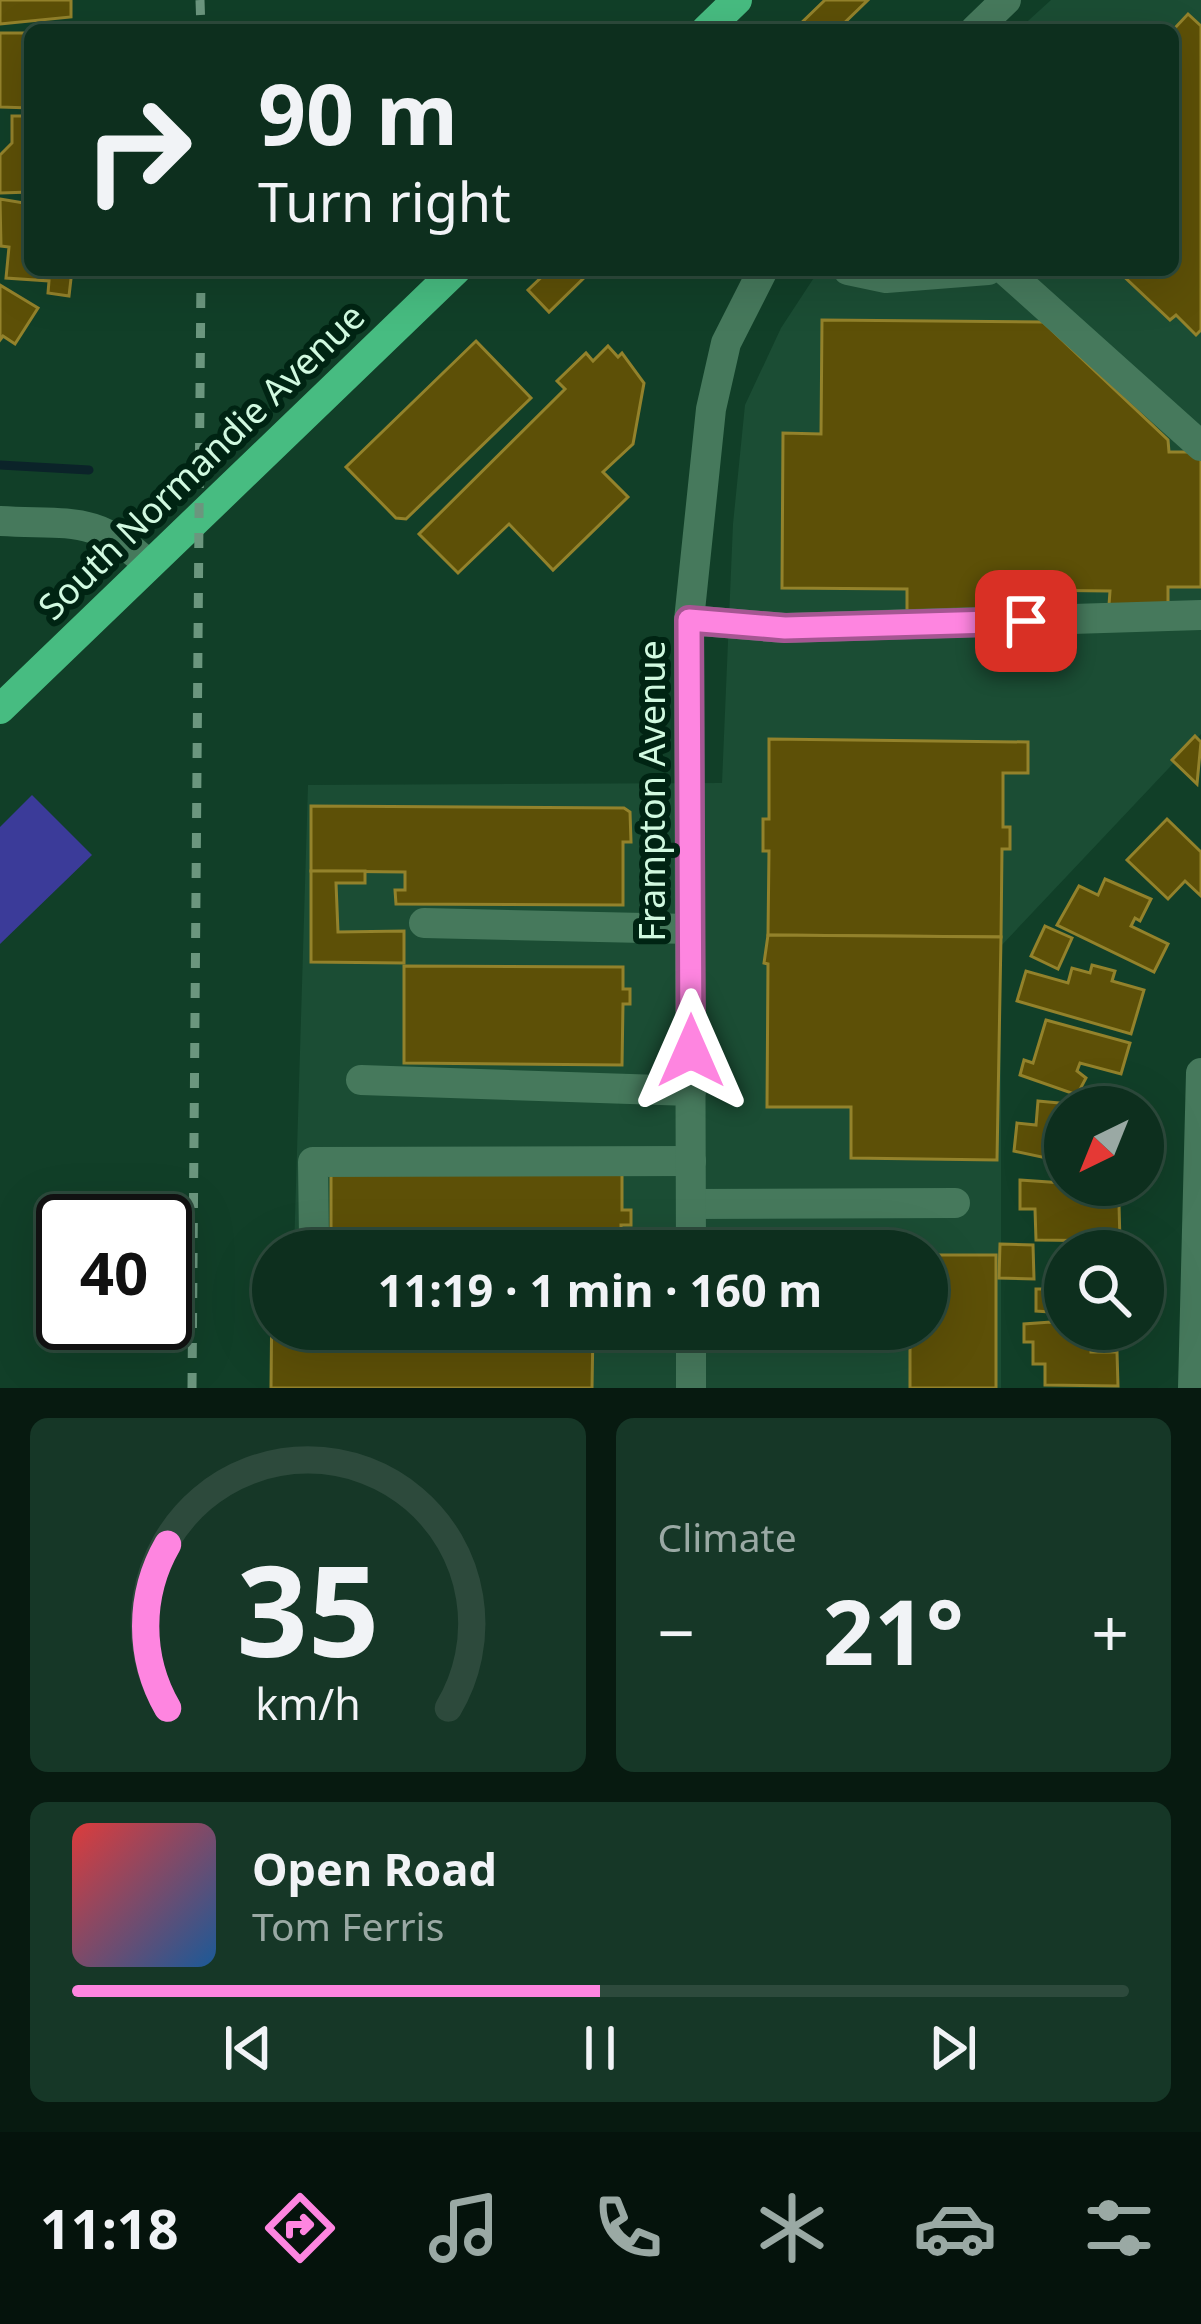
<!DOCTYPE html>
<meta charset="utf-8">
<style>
:root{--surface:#0d2f1e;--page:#163727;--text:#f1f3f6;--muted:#9aa9a4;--line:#2d4a3c;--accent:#fe85e0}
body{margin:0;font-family:"Noto Sans",sans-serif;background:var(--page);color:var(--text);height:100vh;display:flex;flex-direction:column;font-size:45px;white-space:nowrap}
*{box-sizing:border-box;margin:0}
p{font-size:39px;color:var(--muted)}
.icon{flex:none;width:66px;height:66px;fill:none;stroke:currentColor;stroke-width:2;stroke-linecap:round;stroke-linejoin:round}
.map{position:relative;height:1388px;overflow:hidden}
.details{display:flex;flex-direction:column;gap:30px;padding:30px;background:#071a10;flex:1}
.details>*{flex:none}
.guide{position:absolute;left:24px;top:24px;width:1155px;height:252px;border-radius:18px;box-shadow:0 12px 48px #0002,0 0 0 3px var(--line);background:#0d2f1e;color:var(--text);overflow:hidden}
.needle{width:78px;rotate:223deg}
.tools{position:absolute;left:1044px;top:1086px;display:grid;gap:24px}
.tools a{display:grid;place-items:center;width:120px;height:120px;border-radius:50%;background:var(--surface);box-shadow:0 12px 48px #0002,0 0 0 3px var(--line);font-size:60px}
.speed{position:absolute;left:36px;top:1194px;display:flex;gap:24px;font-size:60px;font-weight:700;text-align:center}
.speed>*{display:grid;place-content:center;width:156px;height:156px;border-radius:50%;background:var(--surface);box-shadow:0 12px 48px #0002,0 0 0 3px var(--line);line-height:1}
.speed .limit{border:6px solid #111;border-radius:18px;background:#fff;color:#111}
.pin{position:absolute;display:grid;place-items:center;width:102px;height:102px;color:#fff;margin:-51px;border-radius:24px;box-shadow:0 6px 18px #0006}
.me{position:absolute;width:132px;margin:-66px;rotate:0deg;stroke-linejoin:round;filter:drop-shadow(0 0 9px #0008)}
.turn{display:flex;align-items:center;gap:42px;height:252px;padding:0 36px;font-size:54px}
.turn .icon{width:156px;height:156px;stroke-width:2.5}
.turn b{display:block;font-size:84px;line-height:102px}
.big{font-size:90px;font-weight:700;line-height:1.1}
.details .tile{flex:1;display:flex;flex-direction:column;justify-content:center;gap:18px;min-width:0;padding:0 42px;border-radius:18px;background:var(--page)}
.details .dial{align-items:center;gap:0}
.dial svg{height:312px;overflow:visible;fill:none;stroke:var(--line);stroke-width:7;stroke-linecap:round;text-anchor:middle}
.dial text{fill:var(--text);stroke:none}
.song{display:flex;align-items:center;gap:36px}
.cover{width:144px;height:144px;border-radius:18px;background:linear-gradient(135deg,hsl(0 70% 55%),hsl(210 70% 35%))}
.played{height:12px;border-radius:6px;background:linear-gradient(90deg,var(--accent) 50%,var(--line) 50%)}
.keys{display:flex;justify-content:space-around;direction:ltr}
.heat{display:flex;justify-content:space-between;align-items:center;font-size:66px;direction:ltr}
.details .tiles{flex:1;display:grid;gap:30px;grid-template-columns:1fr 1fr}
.tile:last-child{grid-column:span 2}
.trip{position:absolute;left:252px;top:1230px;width:696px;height:120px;border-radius:60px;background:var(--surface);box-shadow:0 12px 48px #0002,0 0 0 3px var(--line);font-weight:700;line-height:120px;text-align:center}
.menu{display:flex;height:192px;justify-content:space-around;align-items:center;background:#05130c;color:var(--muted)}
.menu .icon{width:84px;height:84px}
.menu .selected{color:var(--accent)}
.menu b{font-size:54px;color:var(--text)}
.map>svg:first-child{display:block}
.built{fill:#1b4d34}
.green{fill:#3b3b99}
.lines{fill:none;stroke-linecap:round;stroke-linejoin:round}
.stream{stroke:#0b2329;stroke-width:9}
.building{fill:#5d5007;stroke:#93822b;stroke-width:3}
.minor{stroke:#46795c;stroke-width:30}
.major{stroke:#47bc81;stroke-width:30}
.rail{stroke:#6b967e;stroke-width:9;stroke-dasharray:15 15;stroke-linecap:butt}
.route-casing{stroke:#a55692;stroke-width:30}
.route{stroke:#fe85e0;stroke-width:21}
.labels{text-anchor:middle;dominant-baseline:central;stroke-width:12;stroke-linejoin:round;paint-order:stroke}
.street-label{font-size:36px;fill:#d1f9e0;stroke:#002413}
</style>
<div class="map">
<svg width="1201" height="1388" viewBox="0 0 1201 1388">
<rect width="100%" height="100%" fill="#113f28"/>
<polygon class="built" points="1051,0 1201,0 1201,734 1001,946 1001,1388 291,1388 292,1329 927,1329 927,1251 294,1251 308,785 722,783 733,524 745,405 781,328 819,270 1173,270 1173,30 1018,30"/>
<polygon class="green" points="32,795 92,855 0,944 0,827"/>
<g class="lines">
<polyline class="stream" points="0,465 89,470"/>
</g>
<g class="building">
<polygon points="0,0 71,0 71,17 0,24"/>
<polygon points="825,0 868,0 837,30 794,30"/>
<polygon points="1188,14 1201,26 1201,330 1196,335 1176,315 1170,320 1117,270 1173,270 1173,30"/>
<polygon points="0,33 30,33 30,108 0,107"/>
<polygon points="12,116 30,116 30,192 0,193 0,155 12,143"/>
<polygon points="0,199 30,204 30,270 72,270 69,296 48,293 49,281 6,278 9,247 1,246"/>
<polygon points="549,270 592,270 549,312 528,290"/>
<polygon points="0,285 38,308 15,344 3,336 0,340"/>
<polygon points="822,320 1043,322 1168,440 1169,452 1201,452 1201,587 1168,587 1168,606 1109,605 1110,591 1022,590 1021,619 907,618 907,589 782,588 783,433 821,434"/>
<polygon points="476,341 531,398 406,519 396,518 346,467"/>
<polygon points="608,346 618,357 622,353 644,383 633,444 603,472 628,497 553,570 509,524 458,573 419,534 565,389 557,381 586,353 593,361"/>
<polygon points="1195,736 1201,742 1197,784 1172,760"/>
<polygon points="769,739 1028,742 1028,773 1003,773 1003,827 1010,827 1010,849 1002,849 1001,937 768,935 769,851 763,851 763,819 769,819"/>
<polygon points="311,806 624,808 630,812 631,842 623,842 623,905 396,904 395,890 405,890 405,872 311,871"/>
<polygon points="1167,819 1201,852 1201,896 1185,881 1168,899 1127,860"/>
<polygon points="311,871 365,871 365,883 336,883 338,932 404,931 404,963 311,962"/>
<polygon points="1105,879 1151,899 1140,921 1135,918 1131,926 1168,944 1154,972 1057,925 1079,886 1098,895"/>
<polygon points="1045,926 1072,938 1058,969 1031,956"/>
<polygon points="768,935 1001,937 997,1160 851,1158 851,1107 767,1107 768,964 764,963"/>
<polygon points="1092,965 1115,971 1112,981 1144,990 1131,1034 1017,1001 1026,971 1068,983 1072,968 1090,973"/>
<polygon points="404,966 623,967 623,989 630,989 630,1004 623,1004 622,1065 404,1063"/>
<polygon points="1046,1020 1130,1043 1121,1074 1080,1063 1077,1071 1086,1078 1077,1095 1020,1075 1024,1060 1033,1063"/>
<polygon points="1038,1101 1102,1107 1065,1107 1065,1162 1014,1151 1017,1123 1036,1125"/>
<polygon points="331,1170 622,1173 622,1210 631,1210 631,1225 621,1225 621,1251 331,1251"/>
<polygon points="1020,1180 1092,1185 1092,1201 1098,1206 1119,1205 1120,1241 1036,1240 1035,1209 1020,1209"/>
<polygon points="1000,1244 1033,1245 1034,1279 999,1278"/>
<polygon points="927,1255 996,1255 996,1388 910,1388 910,1329 927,1329"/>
<polygon points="1061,1255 1065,1255 1065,1313 1036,1311 1036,1289 1050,1289 1050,1278 1061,1278"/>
<polygon points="272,1286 273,1329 593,1329 592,1388 271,1388"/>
<polygon points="1051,1322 1065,1329 1091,1329 1091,1352 1117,1352 1118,1386 1045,1385 1045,1364 1033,1364 1033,1342 1024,1342 1024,1324"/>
</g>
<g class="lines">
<g class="minor">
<polyline points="975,30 1006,0"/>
<polyline points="848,270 886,278 988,270"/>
<polyline points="1005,270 1201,446"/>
<path d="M0 521C70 525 95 514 149 565"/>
<polyline points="689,620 785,628 1201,615"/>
<polyline points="424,923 690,929"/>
<polyline points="361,1080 691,1091"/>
<polyline points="691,1204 955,1203"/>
<polyline points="314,1238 313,1162 691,1161"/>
<polyline points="691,1251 689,620 711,409 726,343 763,270"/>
<polyline points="691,1329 691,1388"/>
<polyline points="1193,1388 1201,1073"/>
</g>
<g class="major">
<polyline points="706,30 737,0"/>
<polyline points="0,709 456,270"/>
</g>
<g class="rail">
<polyline points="200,0 201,30"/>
<polyline points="192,1388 201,270"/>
</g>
</g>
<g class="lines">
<defs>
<polyline id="route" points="691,1051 689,620 785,628 1026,621"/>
</defs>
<use href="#route" class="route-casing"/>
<use href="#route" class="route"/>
</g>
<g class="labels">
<g class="street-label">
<text transform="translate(201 461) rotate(-44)">South Normandie Avenue</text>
<text transform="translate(651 791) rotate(-90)">Frampton Avenue</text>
</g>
</g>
</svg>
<div class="tools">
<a><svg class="needle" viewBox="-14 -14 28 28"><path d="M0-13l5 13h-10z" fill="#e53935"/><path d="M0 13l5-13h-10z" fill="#9aa9a4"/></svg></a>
<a><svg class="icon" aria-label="search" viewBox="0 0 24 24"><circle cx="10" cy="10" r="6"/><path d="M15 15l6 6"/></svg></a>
</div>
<div class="speed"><div class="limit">40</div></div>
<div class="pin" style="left:1026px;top:621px;background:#d93025"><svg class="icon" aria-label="arrive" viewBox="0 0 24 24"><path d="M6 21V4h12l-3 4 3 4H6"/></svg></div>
<svg class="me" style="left:691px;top:1051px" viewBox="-20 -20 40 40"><path d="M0-17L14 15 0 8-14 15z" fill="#fe85e0" stroke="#fff" stroke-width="4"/></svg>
<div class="trip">11:19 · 1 min · 160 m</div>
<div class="guide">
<div class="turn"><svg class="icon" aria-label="right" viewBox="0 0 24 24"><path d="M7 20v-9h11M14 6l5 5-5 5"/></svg><div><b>90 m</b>Turn right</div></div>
</div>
</div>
<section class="details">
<div class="tiles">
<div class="tile dial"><svg viewBox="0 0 100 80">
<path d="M14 69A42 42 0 1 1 86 69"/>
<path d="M14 69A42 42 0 0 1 14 27" stroke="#fe85e0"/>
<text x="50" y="56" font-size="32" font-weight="700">35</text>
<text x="50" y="72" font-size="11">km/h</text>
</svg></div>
<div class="tile"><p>Climate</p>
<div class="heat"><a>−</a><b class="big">21°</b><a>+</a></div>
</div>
<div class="tile">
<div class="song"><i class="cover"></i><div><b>Open Road</b><p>Tom Ferris</p></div></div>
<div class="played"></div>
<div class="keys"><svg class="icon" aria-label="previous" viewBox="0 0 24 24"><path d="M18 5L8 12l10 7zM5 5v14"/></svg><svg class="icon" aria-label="pause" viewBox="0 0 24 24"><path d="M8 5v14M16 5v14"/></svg><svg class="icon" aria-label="next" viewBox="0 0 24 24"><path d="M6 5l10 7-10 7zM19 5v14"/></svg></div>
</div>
</div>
</section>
<nav class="menu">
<b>11:18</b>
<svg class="icon selected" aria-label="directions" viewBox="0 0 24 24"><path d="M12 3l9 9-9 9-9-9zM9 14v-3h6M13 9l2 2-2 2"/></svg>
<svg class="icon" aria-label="music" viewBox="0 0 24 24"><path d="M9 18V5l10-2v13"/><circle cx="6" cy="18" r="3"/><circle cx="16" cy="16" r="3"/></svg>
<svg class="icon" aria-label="phone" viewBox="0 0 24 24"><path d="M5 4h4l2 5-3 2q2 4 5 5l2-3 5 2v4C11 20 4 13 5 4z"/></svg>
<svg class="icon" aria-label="climate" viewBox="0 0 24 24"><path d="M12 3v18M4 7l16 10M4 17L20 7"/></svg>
<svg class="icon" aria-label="car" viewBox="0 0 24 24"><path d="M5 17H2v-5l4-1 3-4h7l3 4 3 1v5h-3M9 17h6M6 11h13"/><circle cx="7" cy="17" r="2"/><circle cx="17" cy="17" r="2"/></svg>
<svg class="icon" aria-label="filters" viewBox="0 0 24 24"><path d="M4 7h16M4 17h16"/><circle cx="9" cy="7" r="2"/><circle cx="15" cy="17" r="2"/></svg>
</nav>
